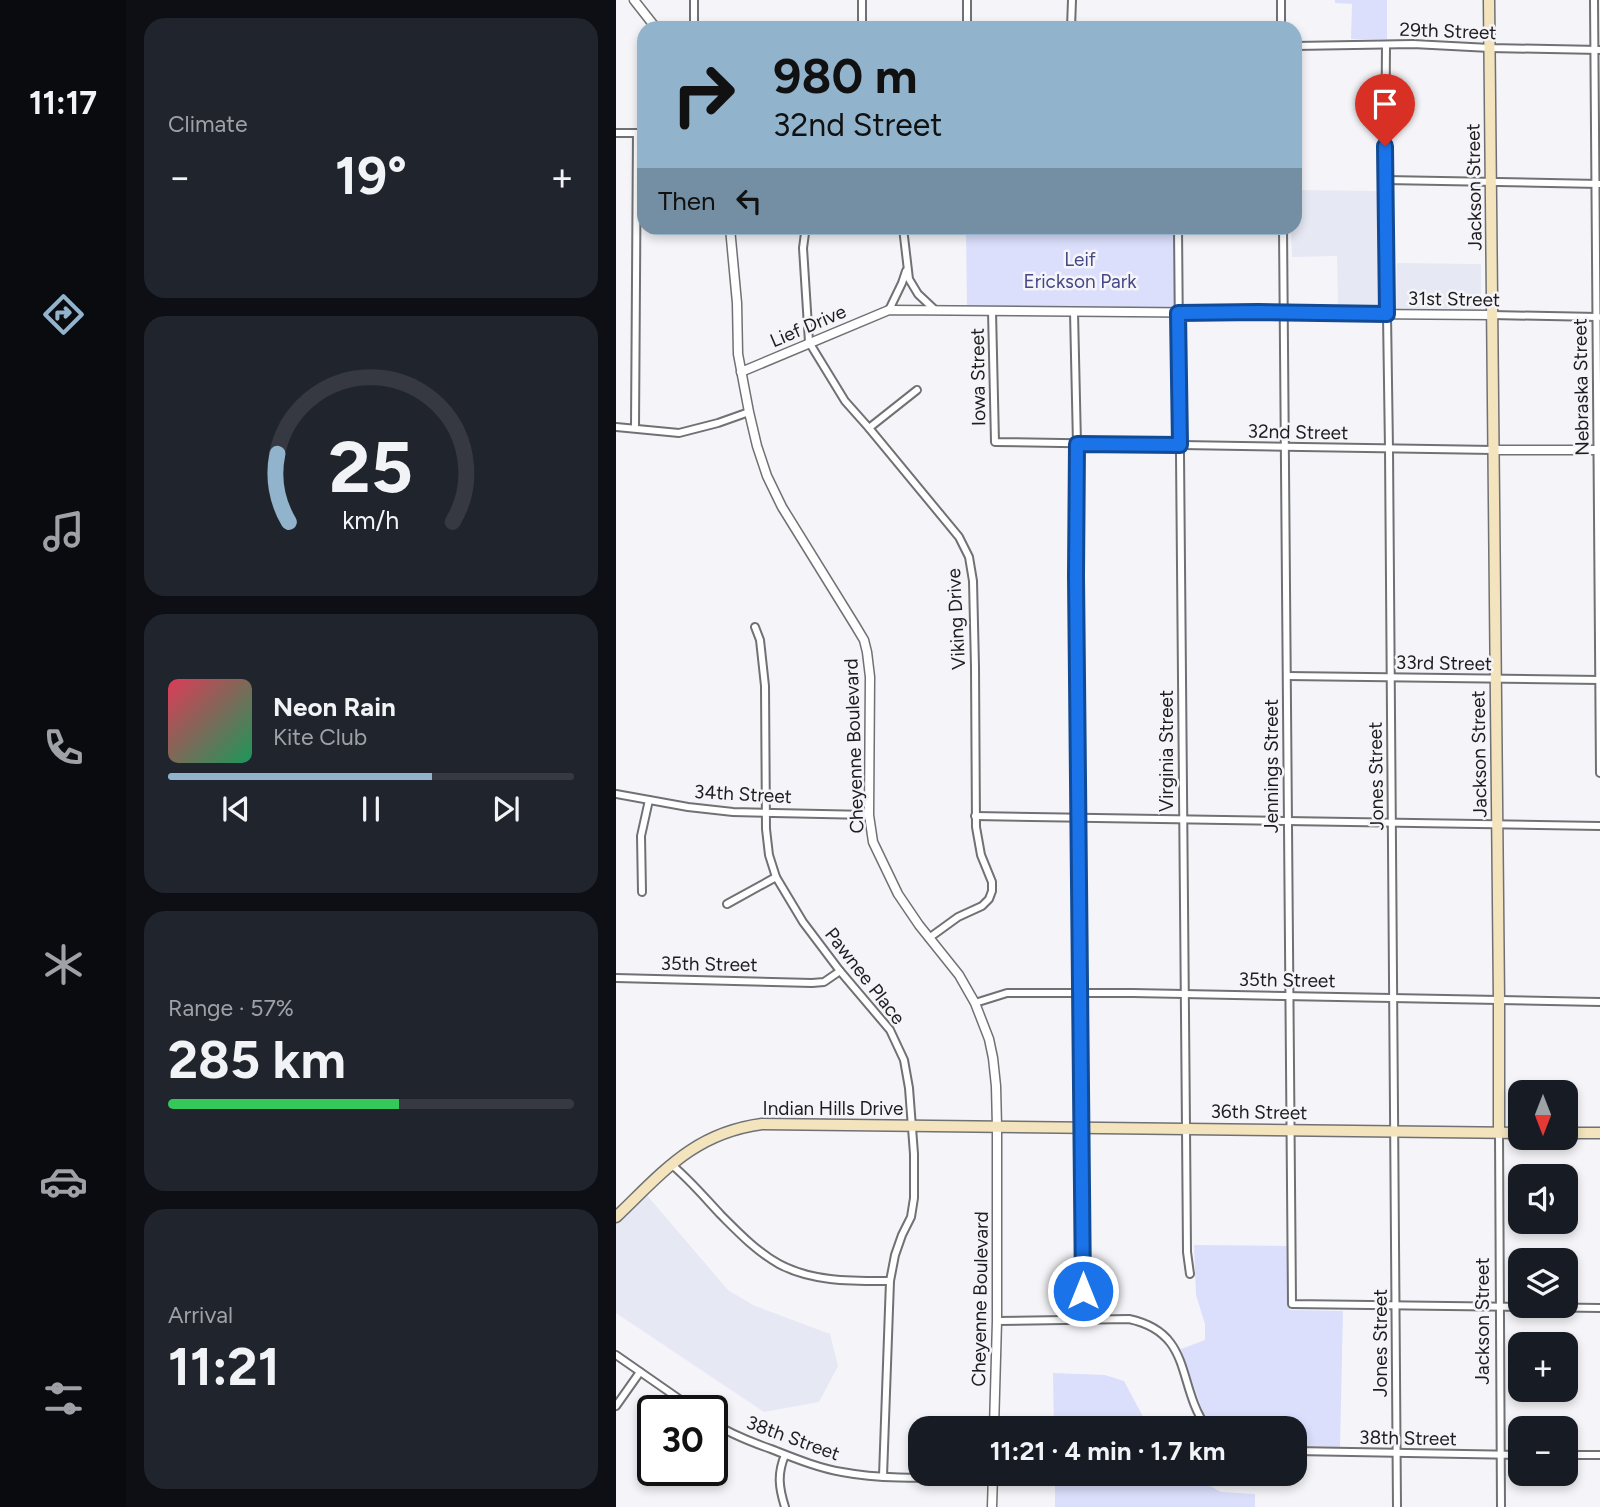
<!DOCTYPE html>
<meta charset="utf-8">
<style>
:root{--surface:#171b24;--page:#20242c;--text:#f1f3f6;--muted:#9ea1a6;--line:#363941;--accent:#92b3cc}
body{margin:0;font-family:Figtree,sans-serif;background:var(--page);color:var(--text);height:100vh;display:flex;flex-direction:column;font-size:26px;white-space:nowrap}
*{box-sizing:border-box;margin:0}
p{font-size:23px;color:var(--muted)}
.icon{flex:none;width:38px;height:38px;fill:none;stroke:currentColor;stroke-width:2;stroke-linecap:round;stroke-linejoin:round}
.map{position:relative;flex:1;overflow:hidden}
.sheet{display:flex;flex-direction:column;gap:18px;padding:18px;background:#0d0f14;width:490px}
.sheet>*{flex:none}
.top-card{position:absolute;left:21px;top:21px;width:665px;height:214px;border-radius:21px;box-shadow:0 4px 10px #0003;background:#92b3cc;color:#111;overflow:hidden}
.needle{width:46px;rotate:180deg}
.buttons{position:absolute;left:892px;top:1080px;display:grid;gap:14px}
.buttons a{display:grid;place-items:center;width:70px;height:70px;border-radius:14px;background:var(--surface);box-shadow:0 4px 10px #0003;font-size:35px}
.speed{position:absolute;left:21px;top:1395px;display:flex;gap:14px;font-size:35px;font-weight:700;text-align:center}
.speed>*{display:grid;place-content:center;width:91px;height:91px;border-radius:50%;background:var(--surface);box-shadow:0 4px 10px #0003;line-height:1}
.speed .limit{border:4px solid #111;border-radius:10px;background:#fff;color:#111}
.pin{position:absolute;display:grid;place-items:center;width:60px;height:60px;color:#fff;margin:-72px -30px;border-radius:50% 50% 50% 0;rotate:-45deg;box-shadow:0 0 7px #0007}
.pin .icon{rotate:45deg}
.me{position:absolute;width:77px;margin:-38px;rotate:0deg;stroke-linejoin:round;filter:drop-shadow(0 0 5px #0008)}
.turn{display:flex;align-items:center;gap:24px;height:147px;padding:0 21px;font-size:32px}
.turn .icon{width:91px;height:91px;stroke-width:2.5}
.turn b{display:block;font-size:49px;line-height:60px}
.then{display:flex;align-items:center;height:66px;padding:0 21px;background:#0003;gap:14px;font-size:26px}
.big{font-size:52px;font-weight:700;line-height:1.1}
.sheet .widget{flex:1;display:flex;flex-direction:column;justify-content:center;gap:10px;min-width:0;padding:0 24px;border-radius:21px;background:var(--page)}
.sheet .dial{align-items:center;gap:0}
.dial svg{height:182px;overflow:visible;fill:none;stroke:var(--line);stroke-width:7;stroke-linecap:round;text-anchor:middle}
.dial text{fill:var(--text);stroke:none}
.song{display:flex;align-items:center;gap:21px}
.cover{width:84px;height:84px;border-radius:10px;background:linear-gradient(135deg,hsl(350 70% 55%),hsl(150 70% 35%))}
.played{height:7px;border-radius:4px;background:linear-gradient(90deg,var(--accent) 65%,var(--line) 65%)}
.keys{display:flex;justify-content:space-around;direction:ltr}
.heat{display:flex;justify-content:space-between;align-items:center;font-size:38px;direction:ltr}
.charge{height:10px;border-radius:5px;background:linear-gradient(90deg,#34c759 57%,var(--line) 0)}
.trip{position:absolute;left:292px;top:1416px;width:399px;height:70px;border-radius:21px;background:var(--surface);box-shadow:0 4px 10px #0003;font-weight:700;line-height:70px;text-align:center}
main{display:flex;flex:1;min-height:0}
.tab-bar{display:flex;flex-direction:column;width:126px;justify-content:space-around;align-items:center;background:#090b0e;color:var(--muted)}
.tab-bar .icon{width:49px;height:49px}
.tab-bar .on{color:var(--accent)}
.tab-bar b{font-size:32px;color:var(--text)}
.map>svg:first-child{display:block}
.built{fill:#e6e8f3}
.green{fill:#dbdffb}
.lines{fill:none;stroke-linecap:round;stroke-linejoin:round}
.minor-casing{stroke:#707174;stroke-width:10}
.tertiary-casing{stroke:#707174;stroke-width:11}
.secondary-casing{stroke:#707174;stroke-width:13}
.minor{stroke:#fff;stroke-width:6}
.tertiary{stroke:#fff;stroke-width:8}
.secondary{stroke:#f3e4be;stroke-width:10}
.route-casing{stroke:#114b97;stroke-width:18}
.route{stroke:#1a73e8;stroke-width:12}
.labels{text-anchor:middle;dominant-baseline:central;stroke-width:5;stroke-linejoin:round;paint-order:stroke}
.street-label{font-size:19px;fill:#1e1e20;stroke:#f5f5f9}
.park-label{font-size:19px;fill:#454887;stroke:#f5f5f9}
</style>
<main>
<nav class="tab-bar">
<b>11:17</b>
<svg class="icon on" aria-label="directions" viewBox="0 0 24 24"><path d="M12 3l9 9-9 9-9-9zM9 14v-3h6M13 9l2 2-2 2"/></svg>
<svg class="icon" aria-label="music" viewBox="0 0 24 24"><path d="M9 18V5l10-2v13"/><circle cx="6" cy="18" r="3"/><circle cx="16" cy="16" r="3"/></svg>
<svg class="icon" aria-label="phone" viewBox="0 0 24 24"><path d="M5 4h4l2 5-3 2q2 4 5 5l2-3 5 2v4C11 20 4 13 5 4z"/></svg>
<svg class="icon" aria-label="climate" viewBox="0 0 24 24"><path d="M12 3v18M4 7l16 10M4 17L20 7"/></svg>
<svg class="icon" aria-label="car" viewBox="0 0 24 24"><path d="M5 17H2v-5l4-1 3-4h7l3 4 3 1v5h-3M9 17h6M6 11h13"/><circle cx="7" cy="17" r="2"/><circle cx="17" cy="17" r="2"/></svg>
<svg class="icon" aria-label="filters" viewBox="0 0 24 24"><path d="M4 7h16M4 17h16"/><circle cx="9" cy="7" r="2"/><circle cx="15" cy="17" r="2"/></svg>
</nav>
<section class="sheet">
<div class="widget"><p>Climate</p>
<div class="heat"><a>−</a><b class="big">19°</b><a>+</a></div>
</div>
<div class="widget dial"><svg viewBox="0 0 100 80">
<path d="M14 69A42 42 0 1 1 86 69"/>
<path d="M14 69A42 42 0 0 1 9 39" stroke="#92b3cc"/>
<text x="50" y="56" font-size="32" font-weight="700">25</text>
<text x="50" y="72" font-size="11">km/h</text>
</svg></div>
<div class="widget">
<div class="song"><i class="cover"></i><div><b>Neon Rain</b><p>Kite Club</p></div></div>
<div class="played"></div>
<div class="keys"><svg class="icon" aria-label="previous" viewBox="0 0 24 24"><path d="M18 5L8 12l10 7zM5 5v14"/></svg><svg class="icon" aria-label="pause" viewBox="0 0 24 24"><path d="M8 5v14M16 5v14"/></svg><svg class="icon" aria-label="next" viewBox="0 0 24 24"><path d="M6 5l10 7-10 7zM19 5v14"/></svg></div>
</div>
<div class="widget"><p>Range · 57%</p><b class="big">285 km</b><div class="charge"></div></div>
<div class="widget"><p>Arrival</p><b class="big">11:21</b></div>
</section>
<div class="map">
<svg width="984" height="1507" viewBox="0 0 984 1507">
<rect width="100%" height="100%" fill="#f5f5f9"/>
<g class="built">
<polygon points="679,190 761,191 762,310 722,308 721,256 676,257 675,228 679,228"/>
<polygon points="781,263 865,264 865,310 780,309"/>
<polygon points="29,1193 112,1290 137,1305 214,1334 222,1366 203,1402 148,1412 0,1313 0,1223"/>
</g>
<g class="green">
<polygon points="719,0 771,0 771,39 735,39 736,4 719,3"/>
<polygon points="350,228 562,228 562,313 351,311"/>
<polygon points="578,1245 672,1246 674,1310 727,1311 724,1447 679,1446 679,1428 595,1428 590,1421 565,1349 589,1340 589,1324 580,1295"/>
<polygon points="437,1373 489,1375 508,1381 533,1428 438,1428"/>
<polygon points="439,1474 575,1474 581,1479 605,1492 639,1494 639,1507 439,1507"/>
</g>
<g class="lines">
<defs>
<g id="minor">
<polyline points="246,0 246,28"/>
<polyline points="351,0 351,28"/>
<polyline points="665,0 665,28"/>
<polyline points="978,0 984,773"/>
<polyline points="78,28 78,0"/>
<polyline points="455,28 456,0"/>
<polyline points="770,45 769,180 773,449 781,1507"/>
<polyline points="679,46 797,44 874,48 984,50"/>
<polyline points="0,133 28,133"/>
<polyline points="769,180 984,184"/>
<polyline points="287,228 293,279 302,294 319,310"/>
<polyline points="562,228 570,1128 571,1252 574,1274"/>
<polyline points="667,228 676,1304 984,1308"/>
<polyline points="189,233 187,248 193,342 196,347 229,401 253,428 343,537 353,557 357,581 359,667 360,827 365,855 376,882 376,891 373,899 366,906 342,917 313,938"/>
<polyline points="273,310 286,283 290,271"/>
<polyline points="376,311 379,442 878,450"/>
<polyline points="458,312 461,444 460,576 467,1319"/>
<polyline points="876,315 982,317"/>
<polyline points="0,427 63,433 102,423 133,412"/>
<polyline points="19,428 21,133"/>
<polyline points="253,428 301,390"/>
<polyline points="139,627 144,640 149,686 150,829 153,855 160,877 187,922 224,971 274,1030 288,1060 293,1088 298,1154 298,1198 295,1217 286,1235 279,1255 274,1281 267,1476"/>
<polyline points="671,676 984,680"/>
<polyline points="0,794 72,807 117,812 253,815"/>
<polyline points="359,816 984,826"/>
<polyline points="26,892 25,836 33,800"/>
<polyline points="111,904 160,877"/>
<polyline points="0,978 196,983 208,982 224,971"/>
<polyline points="359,1003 391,993 517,993 984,1002"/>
<polyline points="883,1133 885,1507"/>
<path d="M56 1165C74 1180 89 1198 105 1215 122 1232 141 1252 163 1264 196 1282 237 1281 274 1281"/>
<path d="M381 1321 513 1319C578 1333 560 1385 591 1428"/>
<polyline points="0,1355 79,1410"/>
<polyline points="0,1406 24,1372"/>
<path d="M96 1422C114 1434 135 1442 155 1449 178 1458 202 1468 226 1472 273 1481 329 1477 377 1477"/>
<polyline points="679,1451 905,1455"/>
<path d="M169 1455C161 1474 163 1488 169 1507"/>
<polyline points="950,1455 984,1455"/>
</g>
<g id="tertiary">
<polyline points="18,0 40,28"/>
<polyline points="114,228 121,303 122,354 133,412 141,446 151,476 166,507 239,625 248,640 251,652 254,677 253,815 257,842 282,894 303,925 343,975 359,1003 373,1039 377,1058 380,1086 381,1127 381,1321 378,1428"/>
<polyline points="125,372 273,310 876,315"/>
<polyline points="878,450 984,450"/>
<polyline points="376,1507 377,1474"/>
</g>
<g id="secondary">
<polyline points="873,0 883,1000 883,1133"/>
<polyline points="950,1133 984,1133"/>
<path d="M0 1217C47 1172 78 1133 146 1124L905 1133"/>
</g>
</defs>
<use href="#minor" class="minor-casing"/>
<use href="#tertiary" class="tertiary-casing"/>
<use href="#secondary" class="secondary-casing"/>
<use href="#minor" class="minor"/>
<use href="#tertiary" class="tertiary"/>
<use href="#secondary" class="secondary"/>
</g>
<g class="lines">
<defs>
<polyline id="route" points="467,1291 460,576 461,444 564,445 562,313 642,312 771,314 769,146"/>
</defs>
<use href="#route" class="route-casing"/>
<use href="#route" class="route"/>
</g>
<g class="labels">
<g class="street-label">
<text transform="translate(832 31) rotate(2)">29th Street</text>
<text transform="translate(858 187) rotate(-91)">Jackson Street</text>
<text transform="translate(838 299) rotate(1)">31st Street</text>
<text transform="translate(192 326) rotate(-23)">Lief Drive</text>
<text transform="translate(362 377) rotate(-91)">Iowa Street</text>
<text transform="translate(965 387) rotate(-91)">Nebraska Street</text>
<text transform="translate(682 432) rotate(1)">32nd Street</text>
<text transform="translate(340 619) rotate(-93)">Viking Drive</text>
<text transform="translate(828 663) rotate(1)">33rd Street</text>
<text transform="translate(238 746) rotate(-92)">Cheyenne Boulevard</text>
<text transform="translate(550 751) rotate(-90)">Virginia Street</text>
<text transform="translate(863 754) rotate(-91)">Jackson Street</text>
<text transform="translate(655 766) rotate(-90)">Jennings Street</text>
<text transform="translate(760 776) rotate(-91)">Jones Street</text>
<text transform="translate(127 794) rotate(3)">34th Street</text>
<text transform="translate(93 964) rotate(1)">35th Street</text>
<text transform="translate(249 976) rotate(52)">Pawnee Place</text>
<text transform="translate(671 980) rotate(1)">35th Street</text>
<text x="217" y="1108">Indian Hills Drive</text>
<text transform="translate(643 1112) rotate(1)">36th Street</text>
<text transform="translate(364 1299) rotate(-89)">Cheyenne Boulevard</text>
<text transform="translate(866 1321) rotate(-90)">Jackson Street</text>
<text transform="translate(764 1343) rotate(-90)">Jones Street</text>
<text transform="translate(177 1438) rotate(20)">38th Street</text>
<text transform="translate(792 1438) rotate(1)">38th Street</text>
</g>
<g class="park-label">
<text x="464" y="259">Leif<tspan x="464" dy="22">Erickson Park</tspan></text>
</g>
</g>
</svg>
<div class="buttons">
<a><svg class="needle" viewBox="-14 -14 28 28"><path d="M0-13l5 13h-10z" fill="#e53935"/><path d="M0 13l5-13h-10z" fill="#9ea1a6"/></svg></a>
<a><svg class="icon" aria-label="sound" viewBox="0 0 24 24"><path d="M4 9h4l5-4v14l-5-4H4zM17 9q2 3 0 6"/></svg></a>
<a><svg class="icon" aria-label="layers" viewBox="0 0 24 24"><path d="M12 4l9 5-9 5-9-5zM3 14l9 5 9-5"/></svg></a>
<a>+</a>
<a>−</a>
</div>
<div class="speed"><div class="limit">30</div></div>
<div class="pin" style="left:769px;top:146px;background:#d93025"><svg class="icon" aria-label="arrive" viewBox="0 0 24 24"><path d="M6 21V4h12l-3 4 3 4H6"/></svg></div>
<svg class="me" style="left:467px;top:1291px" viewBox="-20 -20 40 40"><circle r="17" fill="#1a73e8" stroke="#fff" stroke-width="3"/><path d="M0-11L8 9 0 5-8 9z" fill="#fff"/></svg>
<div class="trip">11:21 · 4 min · 1.7 km</div>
<div class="top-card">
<div class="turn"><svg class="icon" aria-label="right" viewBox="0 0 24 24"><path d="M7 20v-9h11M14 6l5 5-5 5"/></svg><div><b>980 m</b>32nd Street</div></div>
<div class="then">Then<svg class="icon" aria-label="left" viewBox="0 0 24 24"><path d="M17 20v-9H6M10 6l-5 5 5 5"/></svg></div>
</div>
</div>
</main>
